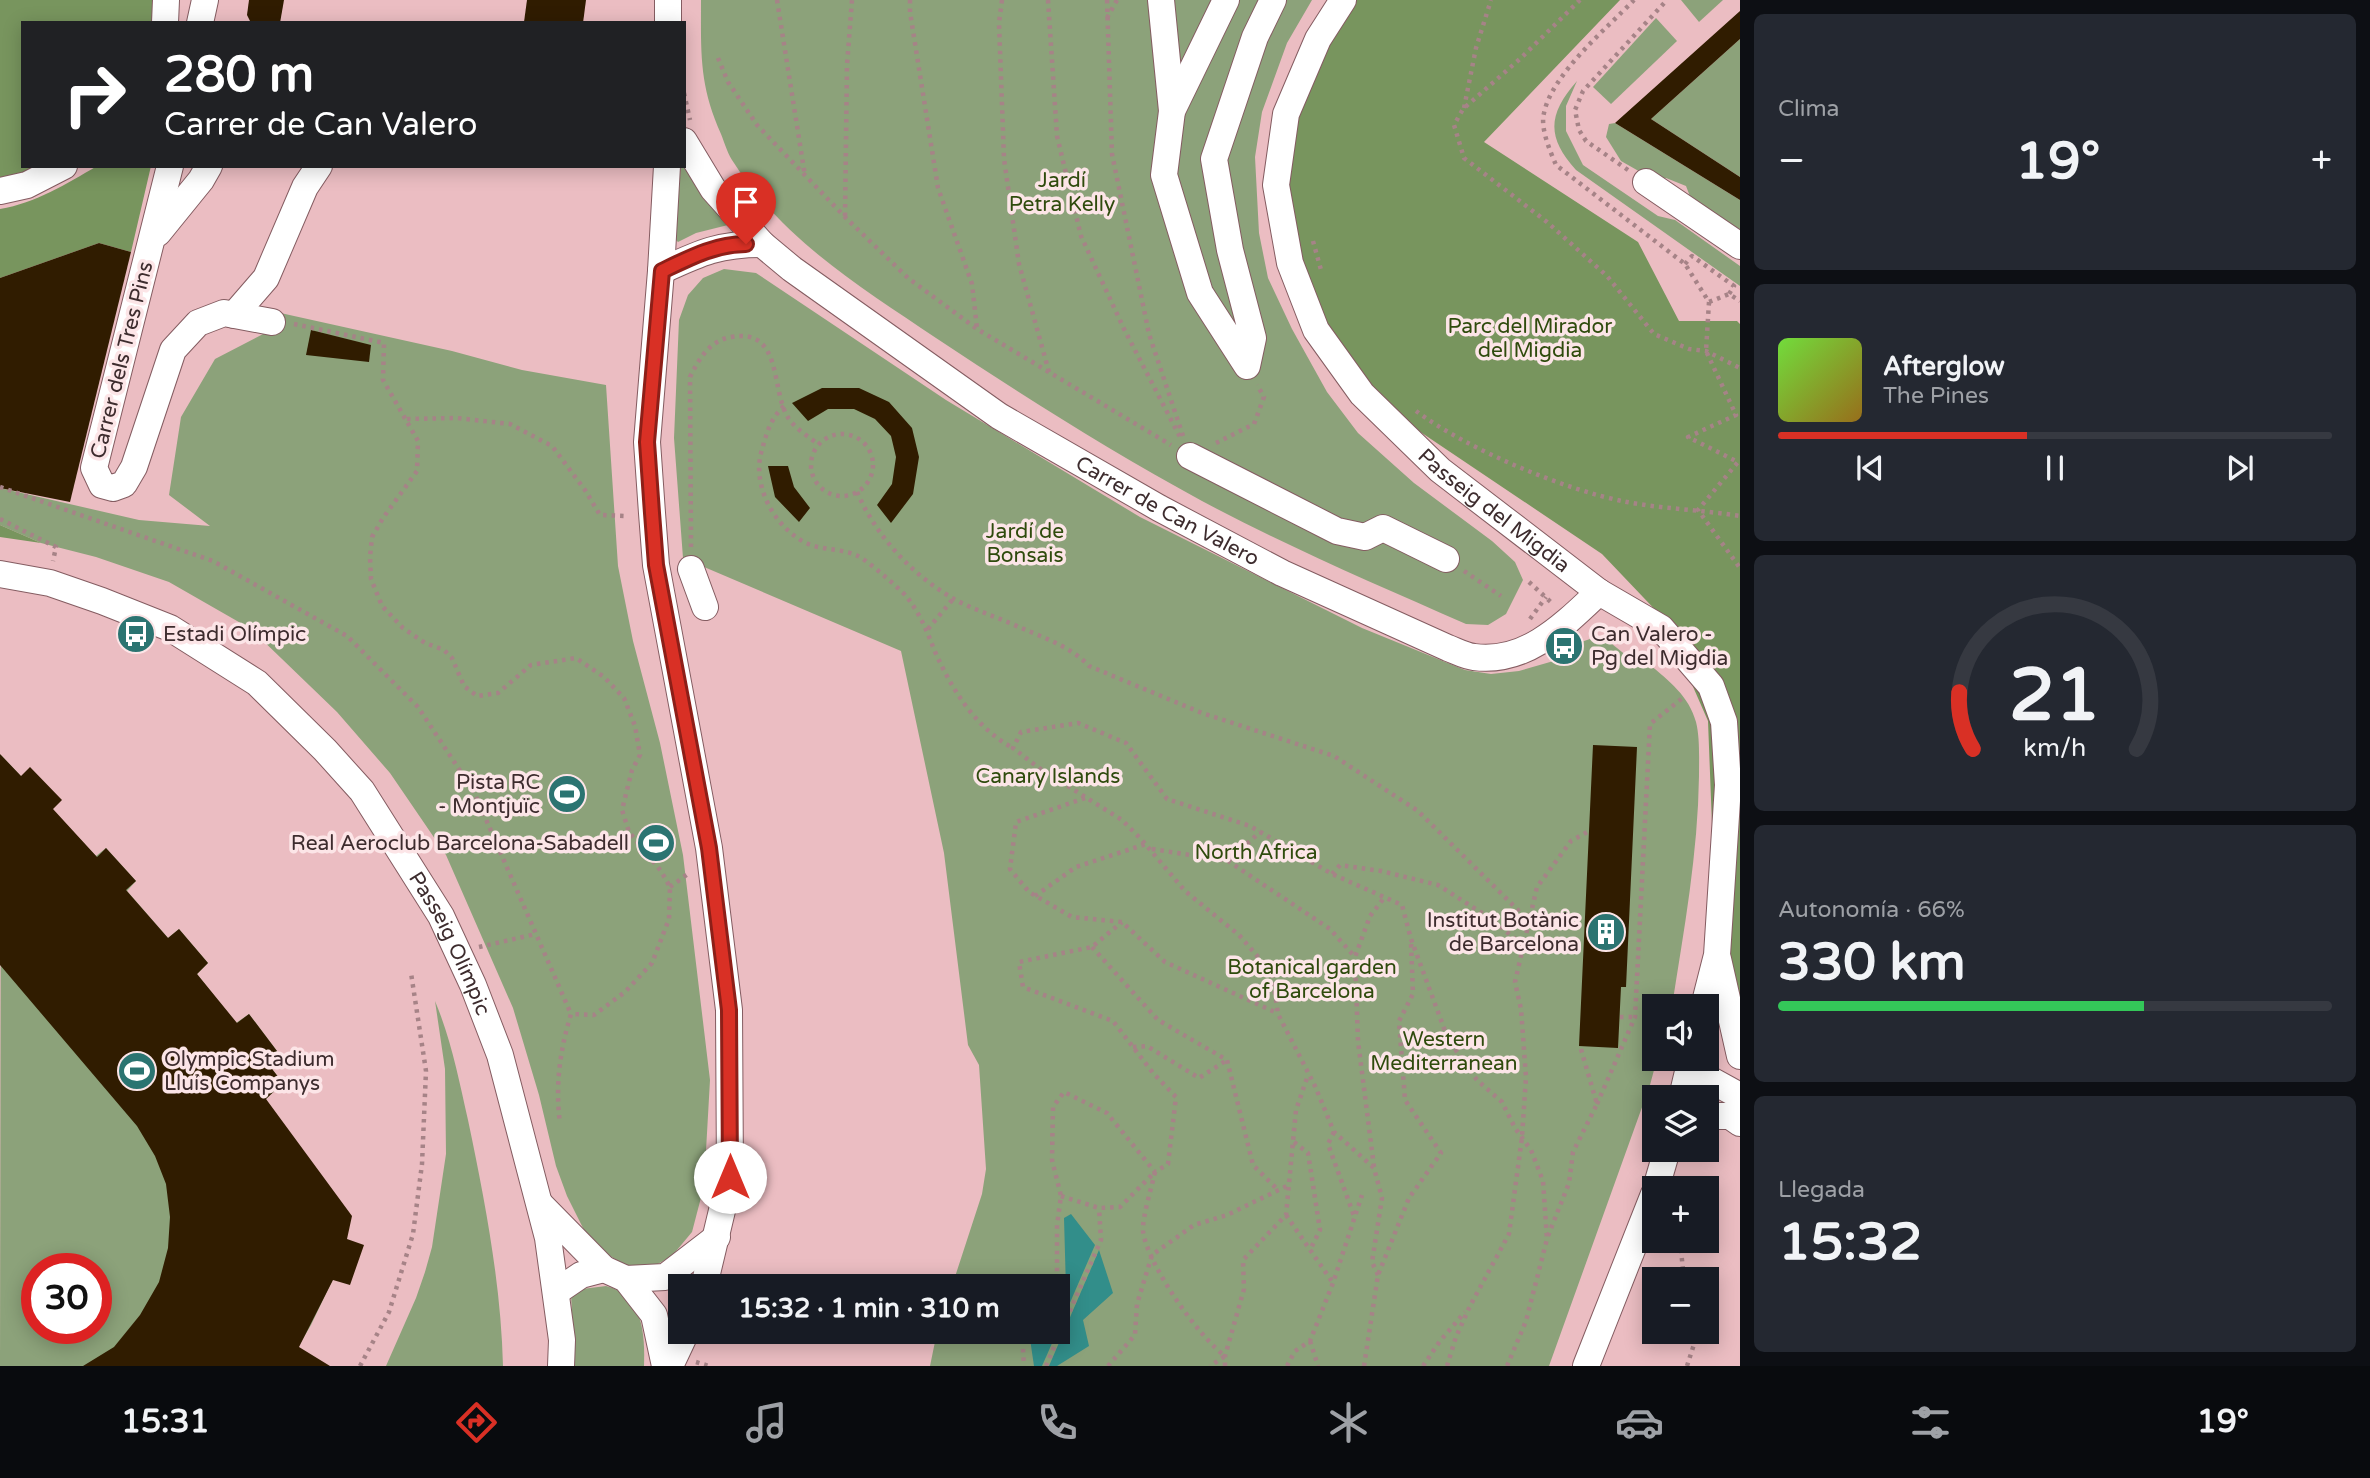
<!DOCTYPE html>
<html lang="es">
<meta charset="utf-8">
<style>
:root{--surface:#171b24;--page:#242831;--text:#f1f3f6;--muted:#9ea1a6;--line:#363941;--accent:#d93025}
body{margin:0;font-family:"Varela Round",sans-serif;background:var(--page);color:var(--text);height:100vh;display:flex;flex-direction:column;font-size:26px;white-space:nowrap}
*{box-sizing:border-box;margin:0}
p{font-size:23px;color:var(--muted)}
.icon{flex:none;width:38px;height:38px;fill:none;stroke:currentColor;stroke-width:2;stroke-linecap:round;stroke-linejoin:round}
.map{position:relative;flex:1;overflow:hidden}
.panel{display:flex;flex-direction:column;gap:14px;padding:14px;background:#0d0f14;width:630px}
.panel>*{flex:none}
.hud{position:absolute;left:21px;top:21px;width:665px;height:147px;border-radius:0px;box-shadow:0 4px 18px #0003;background:#202124;color:#fff;overflow:hidden}
.fabs{position:absolute;left:1642px;top:994px;display:grid;gap:14px}
.fabs a{display:grid;place-items:center;width:77px;height:77px;border-radius:0px;background:var(--surface);box-shadow:0 4px 18px #0003;font-size:35px}
.speed{position:absolute;left:21px;top:1253px;display:flex;gap:14px;font-size:35px;font-weight:700;text-align:center}
.speed>*{display:grid;place-content:center;width:91px;height:91px;border-radius:50%;background:var(--surface);box-shadow:0 4px 18px #0003;line-height:1}
.speed .limit{border:10px solid #d22;background:#fff;color:#111}
.pin{position:absolute;display:grid;place-items:center;width:60px;height:60px;color:#fff;margin:-72px -30px;border-radius:50% 50% 50% 0;rotate:-45deg;box-shadow:0 0 7px #0007}
.pin .icon{rotate:45deg}
.me{position:absolute;width:77px;margin:-38px;rotate:0deg;stroke-linejoin:round;filter:drop-shadow(0 0 5px #0008)}
.turn{display:flex;align-items:center;gap:24px;height:147px;padding:0 28px;font-size:32px}
.turn .icon{width:91px;height:91px;stroke-width:2.5}
.turn b{display:block;font-size:49px;line-height:60px}
.big{font-size:52px;font-weight:800;line-height:1.1}
.panel .card{flex:1;display:flex;flex-direction:column;justify-content:center;gap:10px;min-width:0;padding:0 24px;border-radius:10px;background:var(--page)}
.panel .dial{align-items:center;gap:0}
.dial svg{height:182px;overflow:visible;fill:none;stroke:var(--line);stroke-width:7;stroke-linecap:round;text-anchor:middle}
.dial text{fill:var(--text);stroke:none}
.song{display:flex;align-items:center;gap:21px}
.cover{width:84px;height:84px;border-radius:10px;background:linear-gradient(135deg,hsl(100 70% 55%),hsl(40 70% 35%))}
.played{height:7px;border-radius:4px;background:linear-gradient(90deg,var(--accent) 45%,var(--line) 45%)}
.keys{display:flex;justify-content:space-around;direction:ltr}
.heat{display:flex;justify-content:space-between;align-items:center;font-size:38px;direction:ltr}
.charge{height:10px;border-radius:5px;background:linear-gradient(90deg,#34c759 66%,var(--line) 0)}
.trip{position:absolute;left:668px;top:1274px;width:402px;height:70px;border-radius:0px;background:var(--surface);box-shadow:0 4px 18px #0003;font-weight:800;line-height:70px;text-align:center}
.dock{display:flex;height:112px;justify-content:space-around;align-items:center;background:#090b0e;color:var(--muted)}
.dock .icon{width:49px;height:49px}
.dock .selected{color:var(--accent)}
.dock b{font-size:32px;color:var(--text)}
main{display:flex;flex:1;min-height:0}
.map>svg:first-child{display:block}
.green{fill:#8ca27a;fill-rule:evenodd}
.forest{fill:#78955e}
.water{fill:#328e8a}
.building{fill:#301c00}
.lines{fill:none;stroke-linecap:round;stroke-linejoin:round}
.minor-casing{stroke:#845c61;stroke-width:28}
.path{stroke:#a68387;stroke-width:4.5;stroke-dasharray:3.5 5;stroke-linecap:butt}
.minor{stroke:#fff;stroke-width:26}
.route-casing{stroke:#8d1f18;stroke-width:18}
.route{stroke:#d93025;stroke-width:12}
.labels{text-anchor:middle;dominant-baseline:central;stroke-width:7;stroke-linejoin:round;paint-order:stroke}
.park-label{font-size:21px;fill:#2f4b0d;stroke:#fce5e7}
.street-label{font-size:21px;fill:#3d2c2e;stroke:#fce5e7}
.poi-label{font-size:21px;fill:#3d2c2e;stroke:#fce5e7;text-anchor:start}
</style>
<main>
<div class="map">
<svg width="1740" height="1366" viewBox="0 0 1740 1366">
<rect width="100%" height="100%" fill="#ebbdc2"/>
<g class="green">
<path d="M701 0H1312L1287 43 1262 112 1255 157 1259 233 1268 278 1292 329 1327 392 1358 433 1414 483 1492 541 1515 562 1523 580 1506 614 1488 625 1466 624C1377 585 1288 547 1202 501 1110 451 1023 396 936 338 862 288 783 240 734 163 728 155 725 144 721 134 699 85 701 53 701 0Z"/>
<polygon points="1681,0 1723,0 1699,22"/>
<polygon points="1656,18 1677,41 1611,104 1593,87"/>
<polygon points="1740,39 1740,177 1651,119"/>
<path d="M1577 81 1566 106V131L1583 165 1658 216 1675 220 1740 266V286L1576 170C1546 137 1548 114 1577 81Z"/>
<polygon points="1615,123 1740,200 1740,235 1691,199 1686,186 1666,178 1658,182 1621,161 1606,137 1609,124"/>
<polygon points="681,166 684,166 728,225 696,233 678,242 675,239"/>
<path d="M724 269 756 273 946 400 1140 517 1362 628 1465 670 1491 674 1519 671 1557 660 1584 641 1593 638 1612 644 1642 668 1649 664C1669 681 1689 696 1696 722 1700 738 1699 758 1699 776 1698 853 1684 930 1672 1006H1654V1059H1657L1650 1085 1549 1366H930L937 1332H1059V1286H952L982 1194 986 1169 979 1065 968 1045 944 853 901 651 683 558 674 438 679 320 688 295 703 278Z"/>
<polygon points="276,312 452,351 522,370 606,385 618,566 633,641 660,743 683,855 710,1080 704,1186 692,1232 672,1256 656,1265 627,1267 601,1250 586,1234 567,1196 556,1166 539,1095 513,1008 446,855 390,773 337,712 251,629 169,582 96,557 41,543 0,525 0,488 139,520 210,526 169,495 181,417 215,359 267,332"/>
<path d="M1 755 96 856 106 848 136 881 127 891 168 938 179 929 208 963 197 974 236 1023 249 1014 277 1051 265 1060 283 1083 266 1099 332 1281 311 1325 287 1366H0ZM37 1269H96V1328H37Z"/>
<path d="M435 1001C451 1039 459 1080 468 1120 485 1201 501 1284 503 1366H386L416 1298 425 1272 432 1247 446 1154 445 1069Z"/>
<path d="M606 1286C643 1295 645 1334 644 1366H575L571 1295 582 1289Z"/>
</g>
<g class="forest">
<polygon points="0,0 156,0 153,23 23,23 23,166 44,166 0,182"/>
<polygon points="1355,0 1620,0 1484,142 1638,242 1679,321 1737,321 1740,324 1740,1040 1717,955 1708,721 1663,618 1602,554 1416,429 1384,405 1327,327 1291,230 1289,177 1295,126 1323,44"/>
<path d="M97 166H151L131 252 99 243 0 278V209C36 203 66 184 97 166Z"/>
<polygon points="0,525 41,543 0,537"/>
</g>
<g class="water">
<polygon points="1071,1214 1095,1245 1059,1328 1059,1293 1066,1289 1064,1218"/>
<polygon points="1099,1250 1113,1293 1083,1320 1089,1346 1057,1366 1049,1366"/>
<polygon points="1029,1332 1057,1332 1042,1366 1034,1366"/>
</g>
<g class="building">
<polygon points="249,0 284,0 280,23 251,23 247,15"/>
<polygon points="527,0 586,0 583,23 524,22"/>
<polygon points="1740,11 1740,39 1651,119 1740,177 1740,200 1615,123"/>
<polygon points="99,243 131,252 70,502 0,488 0,278"/>
<polygon points="311,330 371,345 369,362 306,355"/>
<polygon points="822,388 859,388 889,402 912,428 919,457 913,494 891,523 877,505 892,484 896,457 891,436 875,419 854,409 828,409 808,421 792,403"/>
<polygon points="768,466 788,466 794,487 810,508 799,522 775,497"/>
<polygon points="1593,745 1637,747 1626,987 1621,987 1618,1048 1579,1046"/>
<polygon points="0,754 21,776 30,767 62,800 53,809 97,857 106,848 136,881 126,890 168,938 179,929 208,963 197,974 237,1023 249,1014 277,1051 265,1060 283,1083 266,1099 352,1216 347,1239 364,1245 350,1285 333,1280 299,1347 330,1366 83,1366 114,1347 140,1315 159,1282 168,1248 170,1217 166,1184 155,1156 137,1126 0,965"/>
</g>
<g class="lines">
<defs>
<g id="minor">
<polyline points="1161,0 1172,111"/>
<polyline points="1226,0 1172,111 1164,175 1200,293 1247,366 1253,338 1230,250 1214,159 1255,37 1273,0"/>
<path id="s1" d="M1343 0 1318 39 1286 114 1276 185 1290 263 1316 330 1362 394 1440 470 1599 592 1661 628 1711 686 1724 722 1728 785 1717 955 1704 1006"/>
<polyline points="165,23 166,0"/>
<polyline points="200,23 205,0"/>
<polyline points="668,23 668,0"/>
<path id="s2" d="M684 141 713 189 762 244 792 269 999 416 1159 508 1282 573 1448 648C1456 651 1465 656 1474 657 1526 664 1564 625 1599 592"/>
<polyline points="170,166 94,468 102,485 113,488 124,484 134,467 173,350 198,323 224,313 272,322"/>
<polyline points="667,166 661,271 647,442 652,513 656,565 709,848 729,1010 730,1177 704,1286"/>
<polyline points="1646,182 1740,246"/>
<polyline points="0,191 27,185 64,166"/>
<polyline points="158,233 201,180 209,166"/>
<path d="M661 271C700 253 718 244 762 244"/>
<polyline points="234,315 266,278 305,187 319,166"/>
<polyline points="1190,456 1337,531 1365,537 1383,528 1446,559"/>
<polyline points="691,569 705,607"/>
<path id="s3" d="M0 574 50 583 102 601 170 628 257 683 325 750 362 791 441 916 473 985 500 1055 548 1238 562 1340 561 1366"/>
<polyline points="1718,959 1740,1056"/>
<polyline points="1689,1068 1740,1096"/>
<polyline points="1682,1097 1691,1059"/>
<polyline points="1706,1116 1730,1116 1740,1123"/>
<polyline points="1656,1188 1667,1150"/>
<polyline points="540,1204 604,1269 626,1279 654,1315 665,1366"/>
<polyline points="626,1279 665,1277 717,1237"/>
<polyline points="556,1292 581,1275 604,1269"/>
<polyline points="670,1366 686,1332"/>
<polyline points="1586,1366 1654,1194"/>
</g>
</defs>
<use href="#minor" class="minor-casing"/>
<g class="path">
<polyline points="777,0 805,176"/>
<polyline points="910,0 910,12 938,188 972,284 977,328"/>
<polyline points="1002,0 999,23 1004,159 1019,264 1049,372"/>
<polyline points="1048,0 1057,136 1081,236 1124,329 1180,437"/>
<polyline points="1107,0 1112,154 1149,334 1183,436"/>
<polyline points="1580,0 1521,58 1463,109 1454,125 1464,158 1547,222 1607,276 1654,334 1689,349 1706,351 1740,368"/>
<path d="M1634 0C1606 29 1552 74 1544 113 1540 128 1550 151 1556 165L1685 264 1709 302 1729 294 1740 301"/>
<polyline points="1107,18 1117,0"/>
<polyline points="718,58 728,82 757,125 845,217 908,278 977,329 1171,445"/>
<polyline points="684,93 690,120"/>
<polyline points="1464,108 1476,48 1491,0"/>
<polyline points="1628,170 1586,141 1579,130 1575,110 1583,91 1667,0"/>
<polyline points="845,216 847,65 852,0"/>
<polyline points="1313,241 1321,270"/>
<polyline points="1685,264 1692,256 1734,286 1729,294"/>
<polyline points="1709,302 1706,351 1736,415 1688,437 1738,462 1698,510 1740,568"/>
<path d="M294 324 384 343 383 380 418 441 417 471 383 518 372 537 370 557 371 579 382 606 403 628 425 643 444 650 452 658 464 686 477 696 498 693 531 665 576 658 604 677 624 698 635 726 640 755 632 770 622 810 629 832 661 871 670 887 669 919 652 963 625 992 594 1015 571 1014C560 1050 555 1085 560 1123"/>
<path d="M784 406C770 419 766 435 761 453 752 488 777 532 811 545 826 550 843 549 858 556 867 560 900 589 907 597 922 617 927 632 936 654 953 691 976 728 1013 748"/>
<path d="M1416 411C1467 449 1564 490 1627 502 1664 509 1703 510 1740 516"/>
<polyline points="407,419 457,418 510,424 552,446 585,490 600,515 626,516"/>
<circle cx="842" cy="465" r="31"/>
<polyline points="1216,443 1254,424 1264,397 1257,385"/>
<polyline points="0,487 213,561 347,636 418,707 474,792 571,1014"/>
<path d="M857 492C876 536 912 575 954 599 974 610 997 617 1019 627 1042 637 1072 647 1089 666L1202 713 1334 756 1418 811 1518 910 1528 928"/>
<polyline points="0,519 56,547 53,561"/>
<path d="M691 547 690 377C699 359 709 341 731 337 784 327 770 392 789 419 796 429 809 437 818 444"/>
<polyline points="1464,571 1501,596"/>
<polyline points="1529,582 1554,605"/>
<polyline points="1530,619 1546,597"/>
<polyline points="928,629 953,599"/>
<polyline points="1085,798 1016,822 1010,869 1029,892 1072,917 1122,922 1165,962 1277,1013"/>
<polyline points="1152,849 1228,861 1330,929 1355,957"/>
<polyline points="1228,861 1260,832"/>
<polyline points="1332,874 1340,865 1381,871 1438,885 1493,920 1523,946"/>
<polyline points="670,887 689,873"/>
<polyline points="1035,896 1076,867 1146,844"/>
<polyline points="479,947 536,934"/>
<polyline points="1092,947 1158,1020 1227,1060 1253,1165 1278,1190"/>
<polyline points="1620,1017 1635,1017"/>
<polyline points="1133,1047 1147,1046 1199,1078 1227,1060"/>
<polyline points="1597,1104 1635,1017 1650,724 1685,696"/>
<polyline points="1334,1132 1328,1144 1354,1216"/>
<polyline points="1294,1142 1308,1153 1320,1230 1310,1250"/>
<polyline points="1374,1167 1358,1041 1355,957 1370,916 1384,898"/>
<path d="M1061 1196 1099 1208 1120 1207 1155 1172C1152 1186 1142 1218 1143 1231 1147 1264 1198 1336 1225 1356L1210 1366"/>
<polyline points="1286,1215 1333,1283"/>
<polyline points="1548,1236 1569,1183 1573,1152 1597,1104 1580,1046"/>
<polyline points="1680,1241 1684,1279"/>
<polyline points="1378,1275 1372,1262 1382,1198 1374,1168 1334,1132 1315,1086 1278,1014 1272,973 1239,935 1185,891 1141,839 1122,820 1039,768 1013,748 1021,732 1078,723 1126,743 1167,799 1250,826 1332,874 1402,905 1411,939 1448,1039 1477,1080 1502,1102 1515,1128 1531,1150 1543,1181 1547,1239 1526,1321 1507,1366"/>
<polyline points="1054,1286 1057,1285 1057,1225 1061,1196 1052,1160 1053,1107 1064,1092 1107,1113 1155,1172 1168,1164 1176,1097 1153,1073 1113,1021 1023,987 1019,962 1092,947 1122,922"/>
<polyline points="1022,1332 1024,1366"/>
<polyline points="1310,1341 1318,1366"/>
<polyline points="696,1362 709,1366"/>
<polyline points="360,1366 389,1312 413,1234 422,1164 426,1071 411,973"/>
<polyline points="1046,1366 1101,1240 1099,1208"/>
<polyline points="1108,1366 1135,1335 1137,1304 1152,1255 1194,1225 1227,1215 1289,1185"/>
<polyline points="1225,1366 1225,1356 1244,1289 1243,1260 1286,1215 1296,1110 1308,1075"/>
<polyline points="1287,1366 1295,1351 1310,1341 1333,1283 1362,1195"/>
<polyline points="1364,1366 1378,1275 1409,1198 1441,1153 1405,1100 1399,1021 1413,994 1411,943"/>
<polyline points="1423,1366 1440,1341 1465,1312"/>
<polyline points="1447,1366 1456,1337 1470,1306 1509,1234 1522,1137 1526,1077 1521,1009 1515,982 1537,887 1571,841 1589,831"/>
<polyline points="1687,1366 1697,1335 1696,1332"/>
</g>
<use href="#minor" class="minor"/>
</g>
<g class="lines">
<defs>
<path id="route" d="M730 1177 729 1010 709 848 656 565 652 513 647 442 662 271C689 258 715 244 746 244"/>
</defs>
<use href="#route" class="route-casing"/>
<use href="#route" class="route"/>
</g>
<defs>
<symbol id="bus-disc" viewBox="-11 -11 22 22"><circle r="9.5" fill="#2b7471" stroke="#fce5e7"/><path d="M-5-6H5V4H4V6H2V4H-2V6H-4V4H-5ZM-3.5-4V0h7V-4ZM-3.5 1.2v1.5H-2V1.2ZM2 1.2v1.5H3.5V1.2Z" fill="#fff"/></symbol>
<symbol id="stadium-disc" viewBox="-11 -11 22 22"><circle r="9.5" fill="#2b7471" stroke="#fce5e7"/><path d="M0-5a6.5 5 0 1 0 0 10a6.5 5 0 1 0 0-10ZM-3.5-1.8h7v3.6h-7Z" fill="#fff"/></symbol>
<symbol id="building-disc" viewBox="-11 -11 22 22"><circle r="9.5" fill="#2b7471" stroke="#fce5e7"/><path d="M-4-6H4V6H1V3H-1V6H-4ZM-2.5-4.3h1.7v1.8h-1.7ZM.8-4.3h1.7v1.8H.8ZM-2.5-1h1.7V.8h-1.7ZM.8-1h1.7V.8H.8Z" fill="#fff"/></symbol>
</defs>
<g fill-rule="evenodd">
<use href="#bus-disc" x="114" y="612" width="44" height="44"/>
<use href="#bus-disc" x="1542" y="624" width="44" height="44"/>
<use href="#stadium-disc" x="545" y="772" width="44" height="44"/>
<use href="#stadium-disc" x="634" y="821" width="44" height="44"/>
<use href="#building-disc" x="1584" y="910" width="44" height="44"/>
<use href="#stadium-disc" x="115" y="1049" width="44" height="44"/>
</g>
<g class="labels">
<g class="park-label">
<text x="1062" y="180">Jardí<tspan x="1062" dy="24">Petra Kelly</tspan></text>
<text x="1530" y="326">Parc del Mirador<tspan x="1530" dy="24">del Migdia</tspan></text>
<text x="1025" y="531">Jardí de<tspan x="1025" dy="24">Bonsais</tspan></text>
<text x="1048" y="776">Canary Islands</text>
<text x="1256" y="852">North Africa</text>
<text x="1312" y="967">Botanical garden<tspan x="1312" dy="24">of Barcelona</tspan></text>
<text x="1444" y="1039">Western<tspan x="1444" dy="24">Mediterranean</tspan></text>
</g>
<g class="street-label">
<text transform="translate(122 360) rotate(-76)">Carrer dels Tres Pins</text>
<text stroke="none"><textPath href="#s2" startOffset="616">Carrer de Can Valero</textPath></text>
<text stroke="none"><textPath href="#s1" startOffset="606">Passeig del Migdia</textPath></text>
<text stroke="none"><textPath href="#s3" startOffset="609">Passeig Olímpic</textPath></text>
</g>
<g class="poi-label">
<text x="163" y="634">Estadi Olímpic</text>
<text x="1591" y="634">Can Valero -<tspan x="1591" dy="24">Pg del Migdia</tspan></text>
<text x="540" y="782" text-anchor="end">Pista RC<tspan x="540" dy="24">- Montjuïc</tspan></text>
<text x="629" y="843" text-anchor="end">Real Aeroclub Barcelona-Sabadell</text>
<text x="1579" y="920" text-anchor="end">Institut Botànic<tspan x="1579" dy="24">de Barcelona</tspan></text>
<text x="164" y="1059">Olympic Stadium<tspan x="164" dy="24">Lluís Companys</tspan></text>
</g>
</g>
</svg>
<div class="fabs">
<a><svg class="icon" aria-label="sound" viewBox="0 0 24 24"><path d="M4 9h4l5-4v14l-5-4H4zM17 9q2 3 0 6"/></svg></a>
<a><svg class="icon" aria-label="layers" viewBox="0 0 24 24"><path d="M12 4l9 5-9 5-9-5zM3 14l9 5 9-5"/></svg></a>
<a>+</a>
<a>−</a>
</div>
<div class="speed"><div class="limit">30</div></div>
<div class="pin" style="left:746px;top:244px;background:#d93025"><svg class="icon" aria-label="arrive" viewBox="0 0 24 24"><path d="M6 21V4h12l-3 4 3 4H6"/></svg></div>
<svg class="me" style="left:730px;top:1177px" viewBox="-20 -20 40 40"><circle r="19" fill="#fff"/><path d="M0-13L10 11 0 6-10 11z" fill="#d93025"/></svg>
<div class="trip">15:32 · 1 min · 310 m</div>
<div class="hud">
<div class="turn"><svg class="icon" aria-label="right" viewBox="0 0 24 24"><path d="M7 20v-9h11M14 6l5 5-5 5"/></svg><div><b>280 m</b>Carrer de Can Valero</div></div>
</div>
</div>
<section class="panel">
<div class="card"><p>Clima</p>
<div class="heat"><a>−</a><b class="big">19°</b><a>+</a></div>
</div>
<div class="card">
<div class="song"><i class="cover"></i><div><b>Afterglow</b><p>The Pines</p></div></div>
<div class="played"></div>
<div class="keys"><svg class="icon" aria-label="previous" viewBox="0 0 24 24"><path d="M18 5L8 12l10 7zM5 5v14"/></svg><svg class="icon" aria-label="pause" viewBox="0 0 24 24"><path d="M8 5v14M16 5v14"/></svg><svg class="icon" aria-label="next" viewBox="0 0 24 24"><path d="M6 5l10 7-10 7zM19 5v14"/></svg></div>
</div>
<div class="card dial"><svg viewBox="0 0 100 80">
<path d="M14 69A42 42 0 1 1 86 69"/>
<path d="M14 69A42 42 0 0 1 8 44" stroke="#d93025"/>
<text x="50" y="56" font-size="32" font-weight="700">21</text>
<text x="50" y="72" font-size="11">km/h</text>
</svg></div>
<div class="card"><p>Autonomía · 66%</p><b class="big">330 km</b><div class="charge"></div></div>
<div class="card"><p>Llegada</p><b class="big">15:32</b></div>
</section>
</main>
<nav class="dock">
<b>15:31</b>
<svg class="icon selected" aria-label="directions" viewBox="0 0 24 24"><path d="M12 3l9 9-9 9-9-9zM9 14v-3h6M13 9l2 2-2 2"/></svg>
<svg class="icon" aria-label="music" viewBox="0 0 24 24"><path d="M9 18V5l10-2v13"/><circle cx="6" cy="18" r="3"/><circle cx="16" cy="16" r="3"/></svg>
<svg class="icon" aria-label="phone" viewBox="0 0 24 24"><path d="M5 4h4l2 5-3 2q2 4 5 5l2-3 5 2v4C11 20 4 13 5 4z"/></svg>
<svg class="icon" aria-label="climate" viewBox="0 0 24 24"><path d="M12 3v18M4 7l16 10M4 17L20 7"/></svg>
<svg class="icon" aria-label="car" viewBox="0 0 24 24"><path d="M5 17H2v-5l4-1 3-4h7l3 4 3 1v5h-3M9 17h6M6 11h13"/><circle cx="7" cy="17" r="2"/><circle cx="17" cy="17" r="2"/></svg>
<svg class="icon" aria-label="filters" viewBox="0 0 24 24"><path d="M4 7h16M4 17h16"/><circle cx="9" cy="7" r="2"/><circle cx="15" cy="17" r="2"/></svg>
<b>19°</b>
</nav>
